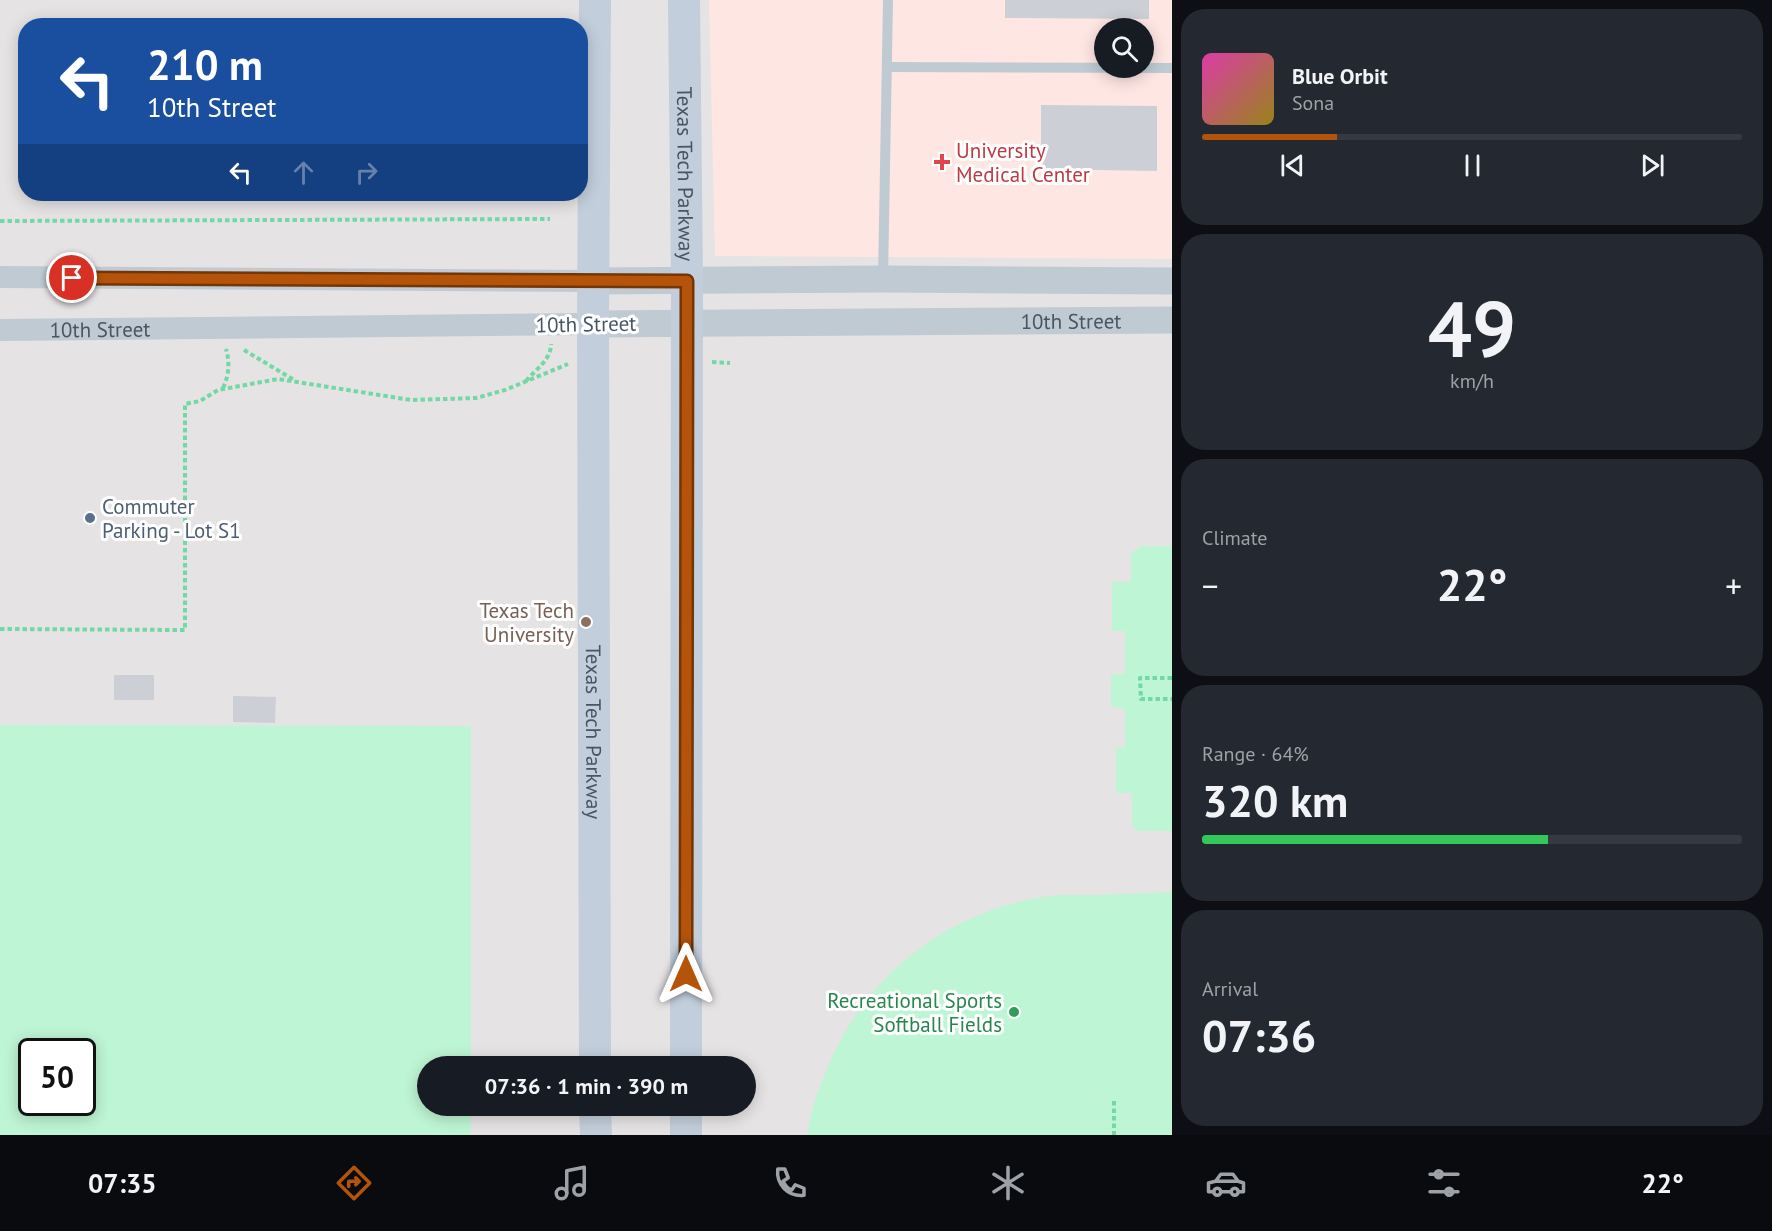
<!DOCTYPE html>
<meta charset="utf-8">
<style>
:root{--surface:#171b24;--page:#242831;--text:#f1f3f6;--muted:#9ea1a6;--line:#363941;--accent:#b45309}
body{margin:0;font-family:"PT Sans",sans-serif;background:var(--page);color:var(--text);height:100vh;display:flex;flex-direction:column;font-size:22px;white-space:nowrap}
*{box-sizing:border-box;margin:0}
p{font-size:20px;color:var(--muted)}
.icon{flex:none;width:33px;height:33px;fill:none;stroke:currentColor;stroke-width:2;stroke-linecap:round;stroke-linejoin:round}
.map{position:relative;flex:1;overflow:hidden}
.drawer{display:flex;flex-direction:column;gap:9px;padding:9px;background:#0d0f14;width:600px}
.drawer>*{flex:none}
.guide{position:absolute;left:18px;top:18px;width:570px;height:183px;border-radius:24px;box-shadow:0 3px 15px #0003;background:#1a4fa0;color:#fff;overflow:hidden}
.fabs{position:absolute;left:1094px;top:18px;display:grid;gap:12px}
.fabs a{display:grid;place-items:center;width:60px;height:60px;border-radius:50%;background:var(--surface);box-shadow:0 3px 15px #0003;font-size:30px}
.speed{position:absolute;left:18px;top:1038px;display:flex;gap:12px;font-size:30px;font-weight:700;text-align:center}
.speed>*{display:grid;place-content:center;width:78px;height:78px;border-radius:50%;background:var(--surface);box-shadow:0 3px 15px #0003;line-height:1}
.speed .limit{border:3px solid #111;border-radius:9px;background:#fff;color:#111}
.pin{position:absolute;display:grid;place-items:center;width:51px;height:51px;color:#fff;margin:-26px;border:3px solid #fff;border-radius:50%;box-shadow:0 2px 6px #0007}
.me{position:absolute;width:66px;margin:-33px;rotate:0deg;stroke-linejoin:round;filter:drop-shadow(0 0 4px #0008)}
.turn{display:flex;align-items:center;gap:21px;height:126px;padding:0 30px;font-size:27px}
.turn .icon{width:78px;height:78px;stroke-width:2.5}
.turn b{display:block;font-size:42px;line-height:51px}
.lanes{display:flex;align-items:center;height:57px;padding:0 30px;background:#0003;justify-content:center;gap:30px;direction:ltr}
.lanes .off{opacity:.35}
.big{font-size:45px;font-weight:800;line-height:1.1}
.drawer .card{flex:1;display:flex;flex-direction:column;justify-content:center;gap:9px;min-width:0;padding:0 21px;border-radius:24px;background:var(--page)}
.drawer .dial{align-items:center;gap:0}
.dial b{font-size:78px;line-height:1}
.song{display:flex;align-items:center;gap:18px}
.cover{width:72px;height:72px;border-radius:9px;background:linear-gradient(135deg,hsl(320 70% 55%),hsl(50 70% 35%))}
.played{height:6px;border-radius:3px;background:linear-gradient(90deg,var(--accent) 25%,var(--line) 25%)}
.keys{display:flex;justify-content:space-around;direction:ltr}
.heat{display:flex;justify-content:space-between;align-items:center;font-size:33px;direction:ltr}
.charge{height:9px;border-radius:4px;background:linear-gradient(90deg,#34c759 64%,var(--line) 0)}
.trip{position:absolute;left:417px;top:1056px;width:339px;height:60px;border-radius:30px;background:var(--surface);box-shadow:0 3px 15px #0003;font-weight:800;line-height:60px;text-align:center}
.tab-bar{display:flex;height:96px;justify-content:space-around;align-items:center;background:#090b0e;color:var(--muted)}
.tab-bar .icon{width:42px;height:42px}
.tab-bar .on{color:var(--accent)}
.tab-bar b{font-size:27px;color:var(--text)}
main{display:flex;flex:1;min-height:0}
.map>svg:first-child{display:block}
.education{fill:#e6e3e4;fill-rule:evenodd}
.medical{fill:#fee6e3;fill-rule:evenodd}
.green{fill:#bef5d4;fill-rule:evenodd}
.building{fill:#cccfd5}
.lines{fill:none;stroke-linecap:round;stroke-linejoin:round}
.path{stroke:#72d8a6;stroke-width:4;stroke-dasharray:4.5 3;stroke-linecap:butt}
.service{stroke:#bfcad3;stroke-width:10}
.minor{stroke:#bfcad3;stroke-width:22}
.tertiary{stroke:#bfcad3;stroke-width:27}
.secondary{stroke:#c2cedb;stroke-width:32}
.route-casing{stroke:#753606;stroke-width:15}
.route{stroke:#b45309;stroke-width:10}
.health-dot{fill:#e0444e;stroke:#fff;stroke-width:2}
.service-dot{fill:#5c6f8a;stroke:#fff;stroke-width:2}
.education-dot{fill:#8d6e63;stroke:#fff;stroke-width:2}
.leisure-dot{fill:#2e9e5b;stroke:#fff;stroke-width:2}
.labels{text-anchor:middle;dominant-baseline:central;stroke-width:6;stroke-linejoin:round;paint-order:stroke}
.health-label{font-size:21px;fill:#be3a42;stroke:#fff;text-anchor:start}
.street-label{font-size:21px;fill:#485663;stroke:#fff}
.service-label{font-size:21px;fill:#4e5e75;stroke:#fff;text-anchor:start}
.education-label{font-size:21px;fill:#785e54;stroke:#fff;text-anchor:end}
.leisure-label{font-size:21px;fill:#27864d;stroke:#fff;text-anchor:end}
</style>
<main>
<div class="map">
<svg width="1172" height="1135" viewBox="0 0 1172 1135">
<rect width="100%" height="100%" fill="#f5f2f2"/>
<path class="education" d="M0 0H1172V1135H0ZM26 26H580V194H26ZM1104 28H1143V68H1104ZM32 1052H82V1102H32ZM428 1066H746V1106H428Z"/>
<path class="medical" d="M709 0H1172V259L715 256ZM1104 28H1143V68H1104Z"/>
<g class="green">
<polygon points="1141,546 1172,546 1172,831 1138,831 1132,826 1132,793 1116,793 1116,748 1125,748 1125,708 1111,707 1111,674 1125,674 1125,631 1112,631 1112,582 1131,582 1131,553"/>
<path d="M0 725 471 726V1066H428V1106H471L470 1135H0ZM32 1052H82V1102H32Z"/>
<path d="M1172 892V1135H808C809 1114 817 1093 825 1074 862 978 946 910 1049 896 1064 894 1080 895 1095 895 1120 894 1146 893 1172 892Z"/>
</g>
<g class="building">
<polygon points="1005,0 1149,0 1149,19 1005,18"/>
<polygon points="1041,105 1157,106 1157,171 1041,169"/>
<rect x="114" y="675" width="40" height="25"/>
<polygon points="233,696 276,697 275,723 233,722"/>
</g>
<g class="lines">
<g class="path">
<polyline points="0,221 550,219"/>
<polyline points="244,350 294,380"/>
<polyline points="712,362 730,363"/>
<path d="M526 381C536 369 551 360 551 344"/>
<path d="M223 388C229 375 230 363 226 349"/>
<polyline points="0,629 185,630 185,404 200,401 218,390 278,379 411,400 476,398 505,390 568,364"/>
<polyline points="1172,678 1140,678 1141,699 1172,699"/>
<polyline points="1114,1101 1114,1135"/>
</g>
<g class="service">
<polyline points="888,67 1172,68"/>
<polyline points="883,279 888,0"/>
</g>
<g class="minor">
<polyline points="0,277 594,281"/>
<path id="s1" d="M0 330 593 324"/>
</g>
<g class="tertiary">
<polyline points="594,281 883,279 1172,281"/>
<path id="s2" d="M593 324 1172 320"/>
</g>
<g class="secondary">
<path id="s3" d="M595 0 593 324 595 1066"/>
<path id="s4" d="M684 0 687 281 686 1066"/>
<polyline points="595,1106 596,1135"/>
<polyline points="686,1106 686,1135"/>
</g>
</g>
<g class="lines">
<defs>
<polyline id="route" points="72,278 687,281 686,974"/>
</defs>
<use href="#route" class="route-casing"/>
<use href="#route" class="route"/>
</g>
<path class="health-dot" d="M939 153h6v6h6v6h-6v6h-6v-6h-6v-6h6z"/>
<circle class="service-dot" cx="90" cy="518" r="6"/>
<circle class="education-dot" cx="586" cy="622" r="6"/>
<circle class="leisure-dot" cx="1014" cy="1012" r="6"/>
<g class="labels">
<g class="health-label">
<text x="956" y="150">University<tspan x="956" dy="24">Medical Center</tspan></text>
</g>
<g class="street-label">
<text stroke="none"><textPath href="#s4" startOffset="174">Texas Tech Parkway</textPath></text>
<text stroke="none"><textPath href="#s2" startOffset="478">10th Street</textPath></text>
<text transform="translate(586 324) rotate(-1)">10th Street</text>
<text stroke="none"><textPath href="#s1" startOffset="100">10th Street</textPath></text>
<text stroke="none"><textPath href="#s3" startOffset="732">Texas Tech Parkway</textPath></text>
</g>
<g class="service-label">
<text x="102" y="506">Commuter<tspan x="102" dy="24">Parking - Lot S1</tspan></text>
</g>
<g class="education-label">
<text x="574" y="610">Texas Tech<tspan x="574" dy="24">University</tspan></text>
</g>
<g class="leisure-label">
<text x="1002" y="1000">Recreational Sports<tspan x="1002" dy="24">Softball Fields</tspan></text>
</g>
</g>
</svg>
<div class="fabs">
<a><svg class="icon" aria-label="search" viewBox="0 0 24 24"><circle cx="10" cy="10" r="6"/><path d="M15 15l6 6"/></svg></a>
</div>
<div class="speed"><div class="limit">50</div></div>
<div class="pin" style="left:72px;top:278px;background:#d93025"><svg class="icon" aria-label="arrive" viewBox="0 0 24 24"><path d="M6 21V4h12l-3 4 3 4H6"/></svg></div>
<svg class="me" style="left:686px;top:974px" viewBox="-20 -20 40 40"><path d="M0-17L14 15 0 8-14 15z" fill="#b45309" stroke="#fff" stroke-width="4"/></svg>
<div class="trip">07:36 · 1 min · 390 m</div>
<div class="guide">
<div class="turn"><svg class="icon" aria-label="left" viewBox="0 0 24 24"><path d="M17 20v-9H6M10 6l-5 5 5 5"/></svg><div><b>210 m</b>10th Street</div></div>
<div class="lanes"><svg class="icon" aria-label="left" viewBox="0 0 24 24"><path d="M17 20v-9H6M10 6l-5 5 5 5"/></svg><svg class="icon off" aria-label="ahead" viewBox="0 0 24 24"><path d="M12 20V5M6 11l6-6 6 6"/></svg><svg class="icon off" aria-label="right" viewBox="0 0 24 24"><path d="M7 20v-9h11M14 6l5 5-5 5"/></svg></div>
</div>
</div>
<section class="drawer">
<div class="card">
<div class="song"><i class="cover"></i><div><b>Blue Orbit</b><p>Sona</p></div></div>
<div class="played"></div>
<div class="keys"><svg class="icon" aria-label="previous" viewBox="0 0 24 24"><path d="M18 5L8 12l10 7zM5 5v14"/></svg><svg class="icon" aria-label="pause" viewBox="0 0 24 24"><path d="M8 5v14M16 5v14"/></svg><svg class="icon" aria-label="next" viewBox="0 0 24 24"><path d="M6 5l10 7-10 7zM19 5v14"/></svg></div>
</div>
<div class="card dial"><b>49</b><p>km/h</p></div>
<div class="card"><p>Climate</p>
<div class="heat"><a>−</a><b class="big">22°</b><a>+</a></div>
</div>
<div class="card"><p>Range · 64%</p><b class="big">320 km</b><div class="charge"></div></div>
<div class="card"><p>Arrival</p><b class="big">07:36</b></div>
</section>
</main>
<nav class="tab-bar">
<b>07:35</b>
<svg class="icon on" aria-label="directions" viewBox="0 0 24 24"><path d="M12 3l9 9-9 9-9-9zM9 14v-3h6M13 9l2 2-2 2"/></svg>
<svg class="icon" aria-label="music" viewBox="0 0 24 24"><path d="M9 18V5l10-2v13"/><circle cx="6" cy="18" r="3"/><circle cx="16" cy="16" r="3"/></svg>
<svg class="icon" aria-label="phone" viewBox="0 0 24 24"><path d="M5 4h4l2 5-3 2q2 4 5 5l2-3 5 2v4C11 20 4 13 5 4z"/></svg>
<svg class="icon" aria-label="climate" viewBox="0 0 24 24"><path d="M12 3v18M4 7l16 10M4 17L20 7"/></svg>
<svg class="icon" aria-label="car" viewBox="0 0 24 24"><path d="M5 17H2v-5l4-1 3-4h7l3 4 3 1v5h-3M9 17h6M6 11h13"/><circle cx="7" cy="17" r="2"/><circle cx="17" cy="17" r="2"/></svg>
<svg class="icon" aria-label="filters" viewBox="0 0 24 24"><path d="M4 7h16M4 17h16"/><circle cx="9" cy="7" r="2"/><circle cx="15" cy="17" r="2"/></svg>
<b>22°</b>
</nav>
